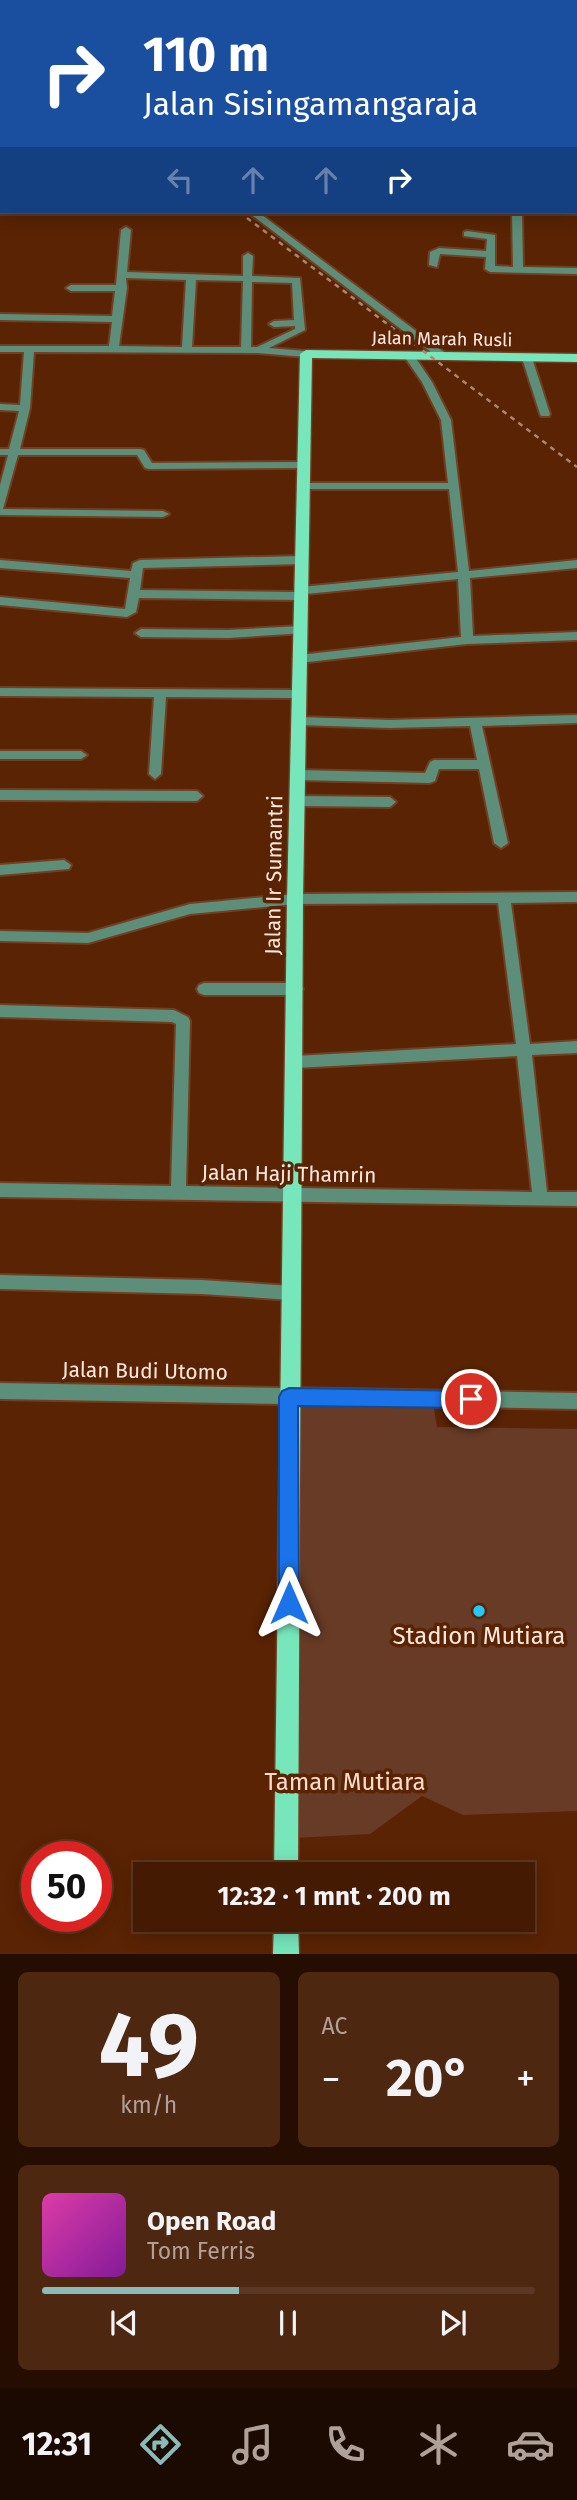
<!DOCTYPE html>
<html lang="id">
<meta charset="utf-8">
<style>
:root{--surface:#441a02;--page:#4e2711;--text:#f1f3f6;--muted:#afa199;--line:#5c3824;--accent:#8bbbb9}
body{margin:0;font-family:"Fira Sans",sans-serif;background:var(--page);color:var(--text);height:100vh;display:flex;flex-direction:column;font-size:26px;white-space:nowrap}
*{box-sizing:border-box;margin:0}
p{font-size:23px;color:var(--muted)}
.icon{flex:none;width:38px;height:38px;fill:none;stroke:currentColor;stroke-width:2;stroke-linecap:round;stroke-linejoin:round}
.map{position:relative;height:1954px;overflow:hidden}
.drawer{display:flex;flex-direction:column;gap:18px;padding:18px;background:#250e01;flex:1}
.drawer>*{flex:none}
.hud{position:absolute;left:0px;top:0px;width:578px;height:214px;box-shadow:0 4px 18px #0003,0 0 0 2px var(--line);background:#1a4fa0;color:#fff;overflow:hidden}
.speed{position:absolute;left:21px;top:1841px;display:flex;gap:14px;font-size:35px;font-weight:700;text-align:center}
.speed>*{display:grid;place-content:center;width:91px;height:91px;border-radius:50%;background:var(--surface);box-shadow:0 4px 18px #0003,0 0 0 2px var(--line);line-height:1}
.speed .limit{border:10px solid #d22;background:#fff;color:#111}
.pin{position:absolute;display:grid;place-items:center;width:60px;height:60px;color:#fff;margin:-30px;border:4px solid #fff;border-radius:50%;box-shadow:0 2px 7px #0007}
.me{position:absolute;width:77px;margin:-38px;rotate:0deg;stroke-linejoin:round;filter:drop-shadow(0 0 5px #0008)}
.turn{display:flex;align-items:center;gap:24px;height:147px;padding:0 28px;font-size:32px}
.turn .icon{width:91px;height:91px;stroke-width:2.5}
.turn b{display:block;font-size:49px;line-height:60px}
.lanes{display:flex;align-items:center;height:66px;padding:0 28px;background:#0003;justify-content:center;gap:35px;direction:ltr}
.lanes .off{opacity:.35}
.big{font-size:52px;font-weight:700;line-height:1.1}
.drawer .card{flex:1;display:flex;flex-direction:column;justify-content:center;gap:10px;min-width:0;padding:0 24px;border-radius:10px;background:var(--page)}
.drawer .dial{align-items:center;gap:0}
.dial b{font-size:91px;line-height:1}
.song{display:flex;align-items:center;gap:21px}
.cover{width:84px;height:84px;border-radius:10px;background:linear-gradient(135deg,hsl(320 70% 55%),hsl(290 70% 35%))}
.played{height:7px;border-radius:4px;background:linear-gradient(90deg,var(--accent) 40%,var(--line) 40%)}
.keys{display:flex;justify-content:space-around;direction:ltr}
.heat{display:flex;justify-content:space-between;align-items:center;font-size:38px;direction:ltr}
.drawer .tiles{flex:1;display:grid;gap:18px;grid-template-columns:1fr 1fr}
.card:last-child{grid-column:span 2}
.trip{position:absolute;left:133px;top:1862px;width:402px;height:70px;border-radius:0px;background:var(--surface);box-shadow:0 4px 18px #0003,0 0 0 2px var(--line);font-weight:700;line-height:70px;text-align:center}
.dock{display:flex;height:112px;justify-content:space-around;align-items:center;background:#1b0a01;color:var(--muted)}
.dock .icon{width:49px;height:49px}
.dock .on{color:var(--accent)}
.dock b{font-size:32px;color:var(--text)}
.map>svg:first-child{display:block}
.green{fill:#673b25}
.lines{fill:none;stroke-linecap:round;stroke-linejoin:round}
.minor-casing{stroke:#713f22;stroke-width:4}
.major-casing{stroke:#713f22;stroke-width:3}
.minor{fill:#5c8e79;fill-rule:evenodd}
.major{fill:#77e6bb;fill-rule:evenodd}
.rail{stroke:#ac8671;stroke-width:2.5;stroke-dasharray:5 5;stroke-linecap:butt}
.route{fill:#1a73e8;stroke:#114b97;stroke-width:2}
.poi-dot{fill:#21c9fd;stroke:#5a2303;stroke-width:2.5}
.labels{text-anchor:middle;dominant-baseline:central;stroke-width:7;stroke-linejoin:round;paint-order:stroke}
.far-street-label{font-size:18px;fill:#fee8df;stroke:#5a2303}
.street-label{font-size:21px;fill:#fee8df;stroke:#5a2303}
.near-poi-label{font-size:24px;fill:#fee8df;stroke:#5a2303}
.near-park-label{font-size:24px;fill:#fedccc;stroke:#5a2303}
</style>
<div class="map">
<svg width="577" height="1954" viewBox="0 0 577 1954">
<rect width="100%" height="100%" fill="#5a2303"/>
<polygon class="green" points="298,1401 433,1403 437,1427 577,1429 577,1811 463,1815 422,1796 370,1834 294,1838"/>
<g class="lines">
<defs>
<g id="minor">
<polygon points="467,0 476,0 478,2 468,2"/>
<polygon points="558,0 566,0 568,2 559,2"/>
<rect x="576" y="7" width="1" height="5"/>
<polygon points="248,212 258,212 448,355 448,359 440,359"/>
<polygon points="512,212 522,212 523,267 577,268 577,274 490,272 485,269 486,257 440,254 437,267 429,265 430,252 439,248 486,251 487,239 464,236 464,232 467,231 495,235 495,266 513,267"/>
<path d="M126 227 131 230 127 272 243 276V256L248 253 253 256 252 276 300 278 305 330 269 348 306 351 311 354 306 357 257 353 34 352 30 408 20 449H140L144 450 152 463 303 462 308 465 303 468 149 469 145 468 137 455H18L3 509 163 511 169 514 163 517 0 515V485L8 455H0V449H9L19 411 0 410V404L20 405 24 352H0V346H109L112 322 0 320V314L112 316 115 291H71L66 288 71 285H116L121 230ZM126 278 186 280 182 347 119 346 127 288ZM196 280 243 281 241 347H192ZM252 282 292 283 294 320 274 321 269 324 274 327 295 326V329L257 347H251Z"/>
<polygon points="409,353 413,354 432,382 451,420 469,571 577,560 577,568 470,578 473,636 577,632 577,640 467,644 299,663 293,659 299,655 461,637 458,579 306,594 305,599 301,600 139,598 136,612 127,617 0,605 0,597 125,609 130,578 0,568 0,560 131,571 133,563 140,560 301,556 307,560 301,564 143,568 140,590 296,592 297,588 301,587 458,572 449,489 303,489 298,486 303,483 448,483 441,420 422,382 404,356"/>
<polygon points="527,355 532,358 550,414 549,416 541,416 540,414 522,358"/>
<polygon points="301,626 307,630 305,633 228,638 141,637 135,633 141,629 228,630"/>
<polygon points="0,688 299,690 305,694 299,698 166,697 161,774 155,779 149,774 154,697 0,696"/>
<polygon points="577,715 577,723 482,726 508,843 501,848 494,843 479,769 439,769 435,781 430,783 298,780 292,775 298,770 425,773 430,762 434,760 477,760 470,726 390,728 299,725 293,721 299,717 390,720"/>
<polygon points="0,751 81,751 87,755 81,759 0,759"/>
<polygon points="0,790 197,791 203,796 197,801 0,800"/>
<polygon points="297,796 390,797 396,802 390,807 297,806 291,801"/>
<polygon points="64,860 71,865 69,869 0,875 0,865"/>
<polygon points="577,892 577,902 511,903 530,1044 577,1041 577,1053 532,1055 547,1192 577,1192 577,1206 0,1197 0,1183 171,1186 176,1024 172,1022 0,1017 0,1005 174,1010 188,1017 190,1021 186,1186 532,1192 517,1056 295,1068 290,1066 288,1062 290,1058 295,1056 516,1044 498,903 295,904 190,914 88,943 0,941 0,931 88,933 190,904 295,894"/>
<polygon points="204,983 296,983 301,985 303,989 301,993 296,995 204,995 199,993 197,989 199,985"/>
<polygon points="0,1275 202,1280 292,1286 298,1288 300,1293 298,1298 292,1300 202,1294 0,1289"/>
<polygon points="0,1383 577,1393 577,1409 0,1399"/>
</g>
<g id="major">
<polygon points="306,350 577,354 577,362 312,358 303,899 298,1874 274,1874 287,899 300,354"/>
<polygon points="274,1920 298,1920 299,1954 273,1954"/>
</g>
</defs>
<use href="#minor" class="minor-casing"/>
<use href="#major" class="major-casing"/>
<use href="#minor" class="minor"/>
<use href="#major" class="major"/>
<g class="rail">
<polyline points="0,30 2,32"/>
<polyline points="239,212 577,467"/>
</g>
</g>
<polygon class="route" points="289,1388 471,1391 478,1393 481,1399 478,1406 471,1408 298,1406 299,1603 296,1610 289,1613 282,1610 279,1603 279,1397 282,1391"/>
<circle class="poi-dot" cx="479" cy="1611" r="7"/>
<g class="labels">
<g class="far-street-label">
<text transform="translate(442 339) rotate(1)">Jalan Marah Rusli</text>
</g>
<g class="street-label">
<text transform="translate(274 875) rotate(-89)">Jalan Ir Sumantri</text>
<text transform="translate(289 1174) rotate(1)">Jalan Haji Thamrin</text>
<text transform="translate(145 1371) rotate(1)">Jalan Budi Utomo</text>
</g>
<g class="near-poi-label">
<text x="479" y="1636">Stadion Mutiara</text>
</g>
<g class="near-park-label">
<text x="345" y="1782">Taman Mutiara</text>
</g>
</g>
</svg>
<div class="speed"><div class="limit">50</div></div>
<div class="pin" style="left:471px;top:1399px;background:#d93025"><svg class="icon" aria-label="arrive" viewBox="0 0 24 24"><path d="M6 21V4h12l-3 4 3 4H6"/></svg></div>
<svg class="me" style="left:289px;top:1603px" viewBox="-20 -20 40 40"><path d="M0-17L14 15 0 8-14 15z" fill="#1a73e8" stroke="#fff" stroke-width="4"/></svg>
<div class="trip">12:32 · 1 mnt · 200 m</div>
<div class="hud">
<div class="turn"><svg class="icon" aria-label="right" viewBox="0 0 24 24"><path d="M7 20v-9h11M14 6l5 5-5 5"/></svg><div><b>110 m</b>Jalan Sisingamangaraja</div></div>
<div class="lanes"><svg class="icon off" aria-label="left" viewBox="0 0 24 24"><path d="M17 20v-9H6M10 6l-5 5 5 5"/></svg><svg class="icon off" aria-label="ahead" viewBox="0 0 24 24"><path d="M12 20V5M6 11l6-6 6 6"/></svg><svg class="icon off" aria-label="ahead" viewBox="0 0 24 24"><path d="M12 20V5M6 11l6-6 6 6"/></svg><svg class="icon" aria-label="right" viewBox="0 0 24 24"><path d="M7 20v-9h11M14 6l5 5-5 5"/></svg></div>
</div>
</div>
<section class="drawer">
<div class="tiles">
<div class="card dial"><b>49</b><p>km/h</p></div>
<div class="card"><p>AC</p>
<div class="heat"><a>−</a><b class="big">20°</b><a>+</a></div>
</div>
<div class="card">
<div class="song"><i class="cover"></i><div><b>Open Road</b><p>Tom Ferris</p></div></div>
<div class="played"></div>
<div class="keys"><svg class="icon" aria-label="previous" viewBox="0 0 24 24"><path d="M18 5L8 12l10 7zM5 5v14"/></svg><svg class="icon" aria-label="pause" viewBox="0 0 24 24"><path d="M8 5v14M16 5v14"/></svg><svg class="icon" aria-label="next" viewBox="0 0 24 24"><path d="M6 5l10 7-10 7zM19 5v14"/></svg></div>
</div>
</div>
</section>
<nav class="dock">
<b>12:31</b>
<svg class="icon on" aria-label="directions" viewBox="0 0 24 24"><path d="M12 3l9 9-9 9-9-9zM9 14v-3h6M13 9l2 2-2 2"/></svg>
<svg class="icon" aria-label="music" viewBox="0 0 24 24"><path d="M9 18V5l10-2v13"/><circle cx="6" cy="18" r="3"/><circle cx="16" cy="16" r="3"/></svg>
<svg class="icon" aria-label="phone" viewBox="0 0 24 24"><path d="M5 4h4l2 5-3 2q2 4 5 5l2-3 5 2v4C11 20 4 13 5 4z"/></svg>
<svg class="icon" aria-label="climate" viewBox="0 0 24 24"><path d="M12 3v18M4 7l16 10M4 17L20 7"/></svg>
<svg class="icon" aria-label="car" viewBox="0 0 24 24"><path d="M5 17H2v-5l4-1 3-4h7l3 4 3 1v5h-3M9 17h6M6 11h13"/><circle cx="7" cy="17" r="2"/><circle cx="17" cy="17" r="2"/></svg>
</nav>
